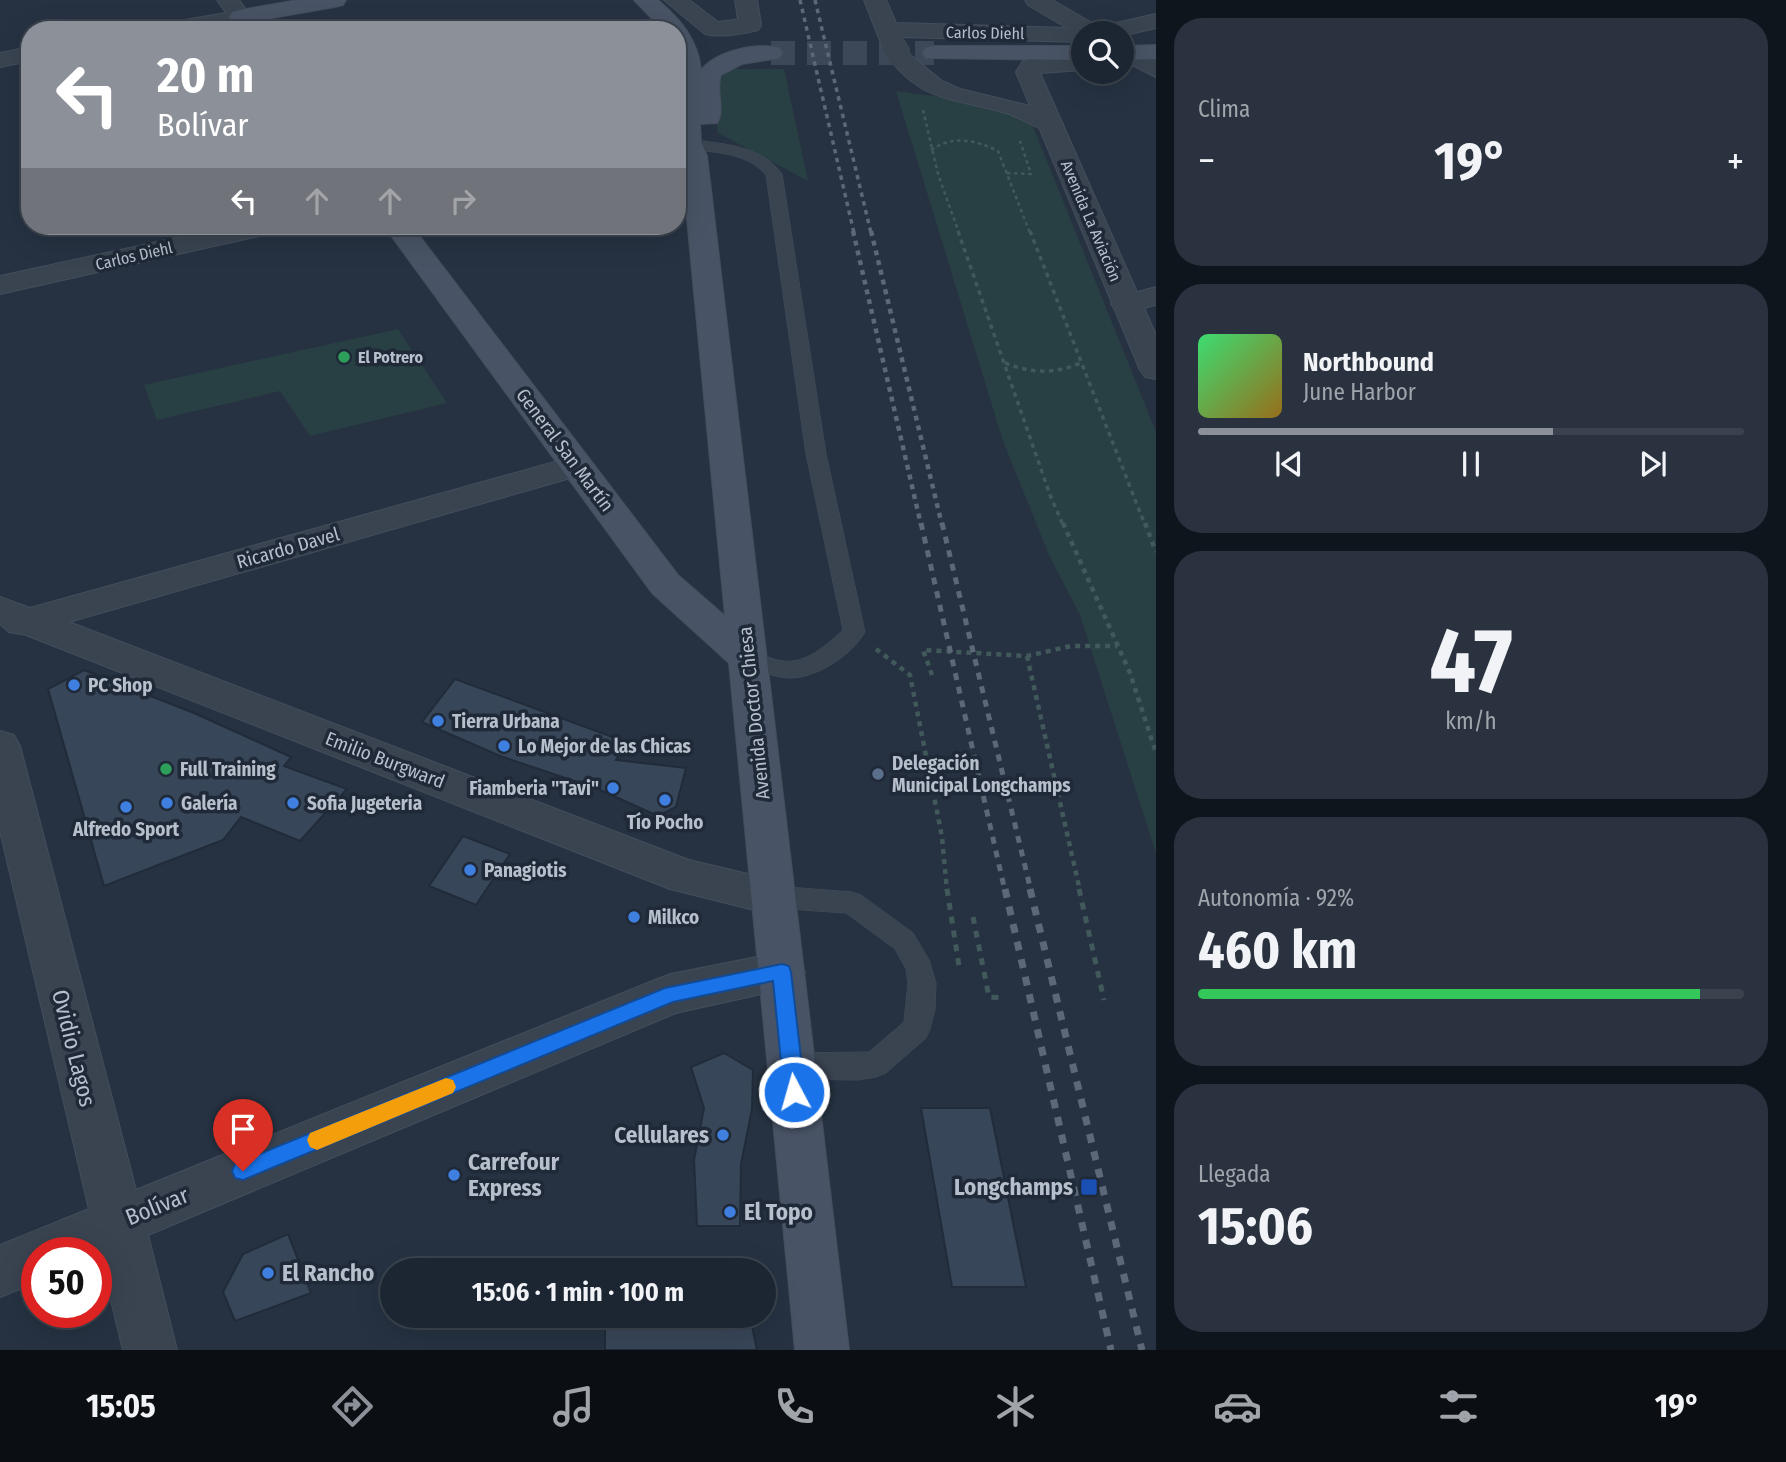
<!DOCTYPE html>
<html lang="es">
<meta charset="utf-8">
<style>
:root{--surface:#1c2632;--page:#29323e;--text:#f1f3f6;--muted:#a0a5ac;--line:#3a434d;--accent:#8c9099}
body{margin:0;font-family:"Fira Sans Condensed",sans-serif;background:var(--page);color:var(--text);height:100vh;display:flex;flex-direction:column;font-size:26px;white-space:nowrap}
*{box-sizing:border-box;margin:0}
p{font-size:23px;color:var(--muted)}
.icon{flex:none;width:38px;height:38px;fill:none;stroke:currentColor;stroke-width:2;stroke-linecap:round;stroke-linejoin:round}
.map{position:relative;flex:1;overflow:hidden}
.panel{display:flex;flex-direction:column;gap:18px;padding:18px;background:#0f151c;width:630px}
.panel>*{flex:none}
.hud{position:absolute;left:21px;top:21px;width:665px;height:214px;border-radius:28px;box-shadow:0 7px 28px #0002,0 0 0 2px var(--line);background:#8c9099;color:#fff;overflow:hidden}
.buttons{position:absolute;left:1071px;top:21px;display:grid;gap:14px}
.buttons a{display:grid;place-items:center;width:63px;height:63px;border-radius:50%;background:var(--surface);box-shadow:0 7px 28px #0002,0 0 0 2px var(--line);font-size:35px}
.speed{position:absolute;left:21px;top:1237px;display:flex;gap:14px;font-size:35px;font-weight:700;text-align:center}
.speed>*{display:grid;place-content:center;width:91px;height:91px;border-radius:50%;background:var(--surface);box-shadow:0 7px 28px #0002,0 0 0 2px var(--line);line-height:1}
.speed .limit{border:10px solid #d22;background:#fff;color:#111}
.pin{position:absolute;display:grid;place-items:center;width:60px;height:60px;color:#fff;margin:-72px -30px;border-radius:50% 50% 50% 0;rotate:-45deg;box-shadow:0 0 7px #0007}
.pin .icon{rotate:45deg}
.me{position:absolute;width:77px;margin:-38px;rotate:354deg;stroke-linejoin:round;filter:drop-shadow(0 0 5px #0008)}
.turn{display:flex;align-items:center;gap:24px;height:147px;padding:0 21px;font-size:32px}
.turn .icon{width:91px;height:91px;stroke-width:2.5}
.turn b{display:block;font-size:49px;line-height:60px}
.lanes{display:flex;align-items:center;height:66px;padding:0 21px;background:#0003;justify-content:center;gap:35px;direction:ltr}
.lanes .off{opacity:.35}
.big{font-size:52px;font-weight:700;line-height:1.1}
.panel .widget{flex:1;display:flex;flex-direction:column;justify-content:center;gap:10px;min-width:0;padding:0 24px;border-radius:28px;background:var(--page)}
.panel .dial{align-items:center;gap:0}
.dial b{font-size:91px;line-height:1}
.song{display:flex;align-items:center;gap:21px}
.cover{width:84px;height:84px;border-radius:10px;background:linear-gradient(135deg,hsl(140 70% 55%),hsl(40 70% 35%))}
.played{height:7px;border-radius:4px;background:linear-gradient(90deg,var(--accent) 65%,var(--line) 65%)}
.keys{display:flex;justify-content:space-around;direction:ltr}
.heat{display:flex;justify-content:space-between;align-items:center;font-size:38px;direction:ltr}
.charge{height:10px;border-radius:5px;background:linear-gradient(90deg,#34c759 92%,var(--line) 0)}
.trip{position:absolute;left:380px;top:1258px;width:396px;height:70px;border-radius:35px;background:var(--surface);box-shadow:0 7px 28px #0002,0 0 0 2px var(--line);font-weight:700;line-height:70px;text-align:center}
.tabs{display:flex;height:112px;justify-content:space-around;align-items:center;background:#0b0f14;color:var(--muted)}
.tabs .icon{width:49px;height:49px}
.tabs .active{color:var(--accent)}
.tabs b{font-size:32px;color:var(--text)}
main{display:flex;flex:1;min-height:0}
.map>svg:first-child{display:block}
.green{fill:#284043}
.building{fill:#374658;stroke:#212b39;stroke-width:2}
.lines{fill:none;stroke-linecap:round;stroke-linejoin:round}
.secondary-tunnel{stroke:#3c4757;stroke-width:24;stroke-dasharray:24 12;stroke-linecap:butt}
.service-casing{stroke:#444d5b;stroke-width:1}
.minor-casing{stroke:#444d5b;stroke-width:2}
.tertiary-casing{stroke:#444d5b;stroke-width:2}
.secondary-casing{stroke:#444d5b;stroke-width:2}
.path-far3{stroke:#41595a;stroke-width:2.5;stroke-dasharray:3.5 3.5;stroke-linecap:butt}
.path-far2{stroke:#41595a;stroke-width:3.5;stroke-dasharray:4.5 4.5;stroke-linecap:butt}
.path-far1{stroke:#41595a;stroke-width:4.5;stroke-dasharray:5 5;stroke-linecap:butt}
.path{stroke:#41595a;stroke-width:5;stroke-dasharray:7 7;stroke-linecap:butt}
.service{fill:#3a4451;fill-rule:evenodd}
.minor{fill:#3a4451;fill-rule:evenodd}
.tertiary{fill:#3a4451;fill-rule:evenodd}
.secondary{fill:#485365;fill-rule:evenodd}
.rail-far3{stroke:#5c6878;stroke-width:3.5;stroke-dasharray:4.5 4.5;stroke-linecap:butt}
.rail-far2{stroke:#5c6878;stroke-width:4.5;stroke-dasharray:5 5;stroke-linecap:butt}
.rail-far1{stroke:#5c6878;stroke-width:5;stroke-dasharray:7 7;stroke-linecap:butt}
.rail{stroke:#5c6878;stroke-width:7;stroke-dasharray:9 9;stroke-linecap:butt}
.minor-bridge-casing{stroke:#444d5b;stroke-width:25;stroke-linecap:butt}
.minor-bridge{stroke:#3a4451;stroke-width:24}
.route{fill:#1a73e8;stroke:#114b97;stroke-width:2}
.slow{fill:#f59e0b}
.leisure-dot{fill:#2e9e5b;stroke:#1f2937;stroke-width:2.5}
.shop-dot{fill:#3f7fe0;stroke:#1f2937;stroke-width:2.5}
.service-dot{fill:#5c6f8a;stroke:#1f2937;stroke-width:2.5}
.transit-dot{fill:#1a4fb4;stroke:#1f2937;stroke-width:2.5}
.labels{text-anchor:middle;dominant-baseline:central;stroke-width:7;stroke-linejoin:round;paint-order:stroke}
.far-street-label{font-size:16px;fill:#b7bfcc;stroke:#1f2937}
.far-poi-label{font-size:16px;font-weight:bold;fill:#b7bfcc;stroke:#1f2937;text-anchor:start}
.street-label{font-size:19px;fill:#b7bfcc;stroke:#1f2937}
.poi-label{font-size:19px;font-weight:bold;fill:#b7bfcc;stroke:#1f2937;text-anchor:start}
.near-street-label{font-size:23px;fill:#b7bfcc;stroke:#1f2937}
.near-poi-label{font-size:23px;font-weight:bold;fill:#b7bfcc;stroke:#1f2937;text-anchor:start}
</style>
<main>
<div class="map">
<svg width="1156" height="1350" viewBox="0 0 1156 1350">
<rect width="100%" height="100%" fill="#263242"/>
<g class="green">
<polygon points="710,69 784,69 808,181 718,133"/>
<path d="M896 91C942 98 991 100 1032 124L1156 432V853L1080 615 1049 555 1003 441Z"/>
<polygon points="398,329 447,403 310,436 280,391 157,420 144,385"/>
</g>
<g class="building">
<polygon points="84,670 194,713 291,757 284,766 347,789 300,841 241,817 223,840 104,886 48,689"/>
<polygon points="455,679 626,742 616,760 686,768 676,807 658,816 598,789 500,756 422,722"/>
<polygon points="463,836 510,854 476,905 429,886"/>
<polygon points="724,1053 753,1070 752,1109 741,1164 740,1226 697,1226 694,1160 704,1108 691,1067"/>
<polygon points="921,1108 990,1108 1026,1287 952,1287"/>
<polygon points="288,1234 311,1293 235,1321 223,1292 243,1254"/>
<polygon points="605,1316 750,1316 757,1350 605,1350"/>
</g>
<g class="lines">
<polyline class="secondary-tunnel" points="771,53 934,53"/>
<defs>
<g id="service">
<path d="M687 139C721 144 760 144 782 174L826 454 865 632C852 655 817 678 790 678 774 678 757 669 741 665L738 659 741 653C753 650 762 655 774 659 802 668 823 648 843 630L806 454 766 175C745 150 711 154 682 147L679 144 682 141Z"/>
<polygon points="774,886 852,892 861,895 913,933 929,960 936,983 935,1010 930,1029 926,1038 886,1073 876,1077 858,1080 792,1079 782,1075 778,1066 782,1057 792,1053 869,1052 904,1022 908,983 906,969 895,949 846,913 774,908 765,905 761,897 765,889"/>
</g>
<g id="minor">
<path d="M664 0H689L718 22 750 18 758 20 761 25 758 30C742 34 721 38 705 34Z"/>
<path d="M864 0H886L896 23 1067 28 1028 5 1025 0H1052L1099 27 1156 14V28L1122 36V33H1083V42L902 37 906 46 903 49 942 81 960 89 1039 108 1059 119 1063 124 1059 129C1041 134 1026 120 1009 114 958 98 921 104 887 55L889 52 882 46Z"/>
<polygon points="1156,287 1156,305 1126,313 1116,310 1111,304 1116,298"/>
<polygon points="576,456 588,459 593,466 588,473 69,622 689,860 790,884 796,897 790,910 774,915 670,889 26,635 9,632 0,624 0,597 30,608"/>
<polygon points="0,731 14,735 20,746 136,1190 655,980 671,974 782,952 798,958 805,972 798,986 676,1013 148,1235 177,1350 123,1350 100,1255 96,1257 96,1253 37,1253 37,1282 0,1297 0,1245 89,1209 0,831"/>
</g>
<g id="tertiary">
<polygon points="217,0 239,0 251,17 248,22 207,30 156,30 159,25 167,23 226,13"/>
<polygon points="735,0 757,0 761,25 758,30 742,30 739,25"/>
<polygon points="1127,46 1156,60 1156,77 1122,60 1122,47"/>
<polygon points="30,47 30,61 0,67 0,53"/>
<polygon points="1083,56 1083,70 1040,73 1156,335 1156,379 1145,377 1140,370 1016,72 1023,61 1031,59"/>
<polygon points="231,226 282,226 278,232 268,234 0,294 0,276"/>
</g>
<g id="secondary">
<polygon points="298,0 346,0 343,5 335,7 255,21 261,30 238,30 229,17 232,12 240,10"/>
<path d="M634 0H658C680 19 698 39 701 70 716 51 756 42 779 48L783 53 779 58 742 64 721 75C715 91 726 110 717 123L700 124 701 141 707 156 849 1350H795L729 663 652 593 384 226H412L678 575 725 616 681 156 677 147V30H663Z"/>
<polygon points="1156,45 1156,59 1122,60 1122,46"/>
<polygon points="934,46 1083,46 1083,60 926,58 922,53 926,48"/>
</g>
</defs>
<use href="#service" class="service-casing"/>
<use href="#minor" class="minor-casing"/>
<use href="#tertiary" class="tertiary-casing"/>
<use href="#secondary" class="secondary-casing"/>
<g class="path-far3">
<polyline points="923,110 938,174 959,233"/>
<path d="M931 150C952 135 976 140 998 151L1030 233"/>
<polyline points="1007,173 1031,174 1020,141"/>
</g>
<g class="path-far2">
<polyline points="958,231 1050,495 1063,525"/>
<polyline points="1030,231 1145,525"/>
<path d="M1005 363C1033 374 1056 374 1083 362"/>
</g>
<g class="path-far1">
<polyline points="1063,523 1130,673 1156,753"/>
<polyline points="1145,523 1156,552"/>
<polyline points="876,649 910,675 942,837 947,891"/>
<polyline points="1027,656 1080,891"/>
<polyline points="932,675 923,650 1027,656 1071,646 1117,646"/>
</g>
<g class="path">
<polyline points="947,889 959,966"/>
<polyline points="1079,889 1104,1000"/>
<polyline points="973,917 989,997 1005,998"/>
</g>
<use href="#service" class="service"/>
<use href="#minor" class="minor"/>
<use href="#tertiary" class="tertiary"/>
<use href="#secondary" class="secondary"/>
<g class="rail-far3">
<polyline points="800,0 854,233"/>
<polyline points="815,0 871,233"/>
</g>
<g class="rail-far2">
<polyline points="853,231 921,525"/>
<polyline points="871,231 942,525"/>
</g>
<g class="rail-far1">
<polyline points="921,523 1005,891"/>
<polyline points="942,523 1031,891"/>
</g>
<g class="rail">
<polyline points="1005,889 1111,1350"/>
<polyline points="1030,889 1142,1350"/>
</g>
<defs>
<polyline id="minor-bridge" points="894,46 899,55"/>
</defs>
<use href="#minor-bridge" class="minor-bridge-casing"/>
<use href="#minor-bridge" class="minor-bridge"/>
</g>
<polygon class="route" points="782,964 789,966 791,972 805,1092 802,1098 794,1101 787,1098 784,1092 773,981 673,1002 243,1180 235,1178 232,1171 235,1164 665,988"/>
<polygon class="slow" points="446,1078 453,1080 456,1087 453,1093 317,1150 310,1147 307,1140 310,1133"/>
<g class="leisure-dot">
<circle cx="344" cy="357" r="7"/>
<circle cx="166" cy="769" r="7"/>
</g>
<g class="shop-dot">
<circle cx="74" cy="685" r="7"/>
<circle cx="438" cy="721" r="7"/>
<circle cx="504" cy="746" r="7"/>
<circle cx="613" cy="788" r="7"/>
<circle cx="665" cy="800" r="7"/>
<circle cx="167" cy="803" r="7"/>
<circle cx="293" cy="803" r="7"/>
<circle cx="126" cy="807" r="7"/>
<circle cx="470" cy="870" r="7"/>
<circle cx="634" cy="917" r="7"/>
<circle cx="723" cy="1135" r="7"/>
<circle cx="454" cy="1175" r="7"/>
<circle cx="730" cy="1212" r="7"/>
<circle cx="268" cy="1273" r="7"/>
</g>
<circle class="service-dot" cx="878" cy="774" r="7"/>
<rect class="transit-dot" x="1080" y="1178" width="18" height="18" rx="3.5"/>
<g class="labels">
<g class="far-street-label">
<text transform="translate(985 33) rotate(1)">Carlos Diehl</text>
<text transform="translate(1091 221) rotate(67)">Avenida La Aviación</text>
<text transform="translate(134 256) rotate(-13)">Carlos Diehl</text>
</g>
<g class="far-poi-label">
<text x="358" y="357">El Potrero</text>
</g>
<g class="street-label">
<text transform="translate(565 450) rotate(53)">General San Martín</text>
<text transform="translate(288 548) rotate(-16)">Ricardo Davel</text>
<text transform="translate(754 713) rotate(-96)">Avenida Doctor Chiesa</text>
<text transform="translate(385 760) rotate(21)">Emilio Burgward</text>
</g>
<g class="poi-label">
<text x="88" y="685">PC Shop</text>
<text x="452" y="721">Tierra Urbana</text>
<text x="518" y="746">Lo Mejor de las Chicas</text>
<text x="892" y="763">Delegación<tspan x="892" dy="22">Municipal Longchamps</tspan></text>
<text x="180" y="769">Full Training</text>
<text x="599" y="788" text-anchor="end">Fiamberia "Tavi"</text>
<text x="181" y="803">Galería</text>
<text x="307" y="803">Sofia Jugeteria</text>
<text x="665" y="822" text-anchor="middle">Tío Pocho</text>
<text x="126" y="829" text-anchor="middle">Alfredo Sport</text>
<text x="484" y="870">Panagiotis</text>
<text x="648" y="917">Milkco</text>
</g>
<g class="near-street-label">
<text transform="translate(74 1048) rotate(76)">Ovidio Lagos</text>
<text transform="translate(157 1206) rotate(-22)">Bolívar</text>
</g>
<g class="near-poi-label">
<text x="709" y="1135" text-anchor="end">Cellulares</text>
<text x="468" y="1162">Carrefour<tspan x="468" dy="26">Express</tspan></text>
<text x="1073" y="1187" text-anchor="end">Longchamps</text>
<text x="744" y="1212">El Topo</text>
<text x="282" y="1273">El Rancho</text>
</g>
</g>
</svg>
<div class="buttons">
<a><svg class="icon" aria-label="search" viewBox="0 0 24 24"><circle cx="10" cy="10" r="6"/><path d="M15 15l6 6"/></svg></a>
</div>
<div class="speed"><div class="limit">50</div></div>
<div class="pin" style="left:243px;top:1171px;background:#d93025"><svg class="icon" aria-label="arrive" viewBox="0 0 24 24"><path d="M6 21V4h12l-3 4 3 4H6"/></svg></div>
<svg class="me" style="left:794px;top:1092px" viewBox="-20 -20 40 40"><circle r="17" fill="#1a73e8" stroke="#fff" stroke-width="3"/><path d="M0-11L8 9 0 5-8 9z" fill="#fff"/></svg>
<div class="trip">15:06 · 1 min · 100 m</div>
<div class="hud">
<div class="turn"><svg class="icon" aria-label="left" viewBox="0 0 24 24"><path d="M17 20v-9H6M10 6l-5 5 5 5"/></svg><div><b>20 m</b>Bolívar</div></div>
<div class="lanes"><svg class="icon" aria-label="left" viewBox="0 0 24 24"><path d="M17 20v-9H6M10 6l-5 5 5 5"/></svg><svg class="icon off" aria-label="ahead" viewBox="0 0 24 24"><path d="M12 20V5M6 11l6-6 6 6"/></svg><svg class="icon off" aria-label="ahead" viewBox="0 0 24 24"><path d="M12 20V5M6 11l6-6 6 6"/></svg><svg class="icon off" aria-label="right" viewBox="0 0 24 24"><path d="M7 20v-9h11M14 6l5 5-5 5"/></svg></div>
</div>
</div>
<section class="panel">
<div class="widget"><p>Clima</p>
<div class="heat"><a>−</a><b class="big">19°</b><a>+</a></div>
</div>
<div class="widget">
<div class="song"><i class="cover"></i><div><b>Northbound</b><p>June Harbor</p></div></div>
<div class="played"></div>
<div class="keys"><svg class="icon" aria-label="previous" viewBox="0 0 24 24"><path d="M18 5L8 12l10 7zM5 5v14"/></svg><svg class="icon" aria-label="pause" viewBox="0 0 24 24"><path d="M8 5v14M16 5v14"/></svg><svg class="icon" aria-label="next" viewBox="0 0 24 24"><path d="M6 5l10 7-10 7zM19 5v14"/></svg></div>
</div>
<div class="widget dial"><b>47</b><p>km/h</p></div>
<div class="widget"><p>Autonomía · 92%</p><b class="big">460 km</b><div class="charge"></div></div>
<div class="widget"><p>Llegada</p><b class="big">15:06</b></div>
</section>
</main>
<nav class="tabs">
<b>15:05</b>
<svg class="icon active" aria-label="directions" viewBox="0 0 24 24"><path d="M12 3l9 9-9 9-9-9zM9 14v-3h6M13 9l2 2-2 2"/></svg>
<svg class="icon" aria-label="music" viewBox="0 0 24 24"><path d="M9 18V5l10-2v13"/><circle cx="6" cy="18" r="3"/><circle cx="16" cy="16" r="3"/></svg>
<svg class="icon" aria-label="phone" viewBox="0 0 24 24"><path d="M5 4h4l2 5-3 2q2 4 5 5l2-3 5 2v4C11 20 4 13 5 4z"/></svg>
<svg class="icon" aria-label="climate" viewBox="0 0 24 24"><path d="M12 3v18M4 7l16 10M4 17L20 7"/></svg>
<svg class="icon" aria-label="car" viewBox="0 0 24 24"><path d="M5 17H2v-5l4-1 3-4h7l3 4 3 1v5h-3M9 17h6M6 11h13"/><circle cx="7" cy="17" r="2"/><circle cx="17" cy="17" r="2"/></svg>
<svg class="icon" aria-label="filters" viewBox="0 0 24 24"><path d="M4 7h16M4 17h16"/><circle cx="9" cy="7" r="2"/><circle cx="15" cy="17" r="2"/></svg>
<b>19°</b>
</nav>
